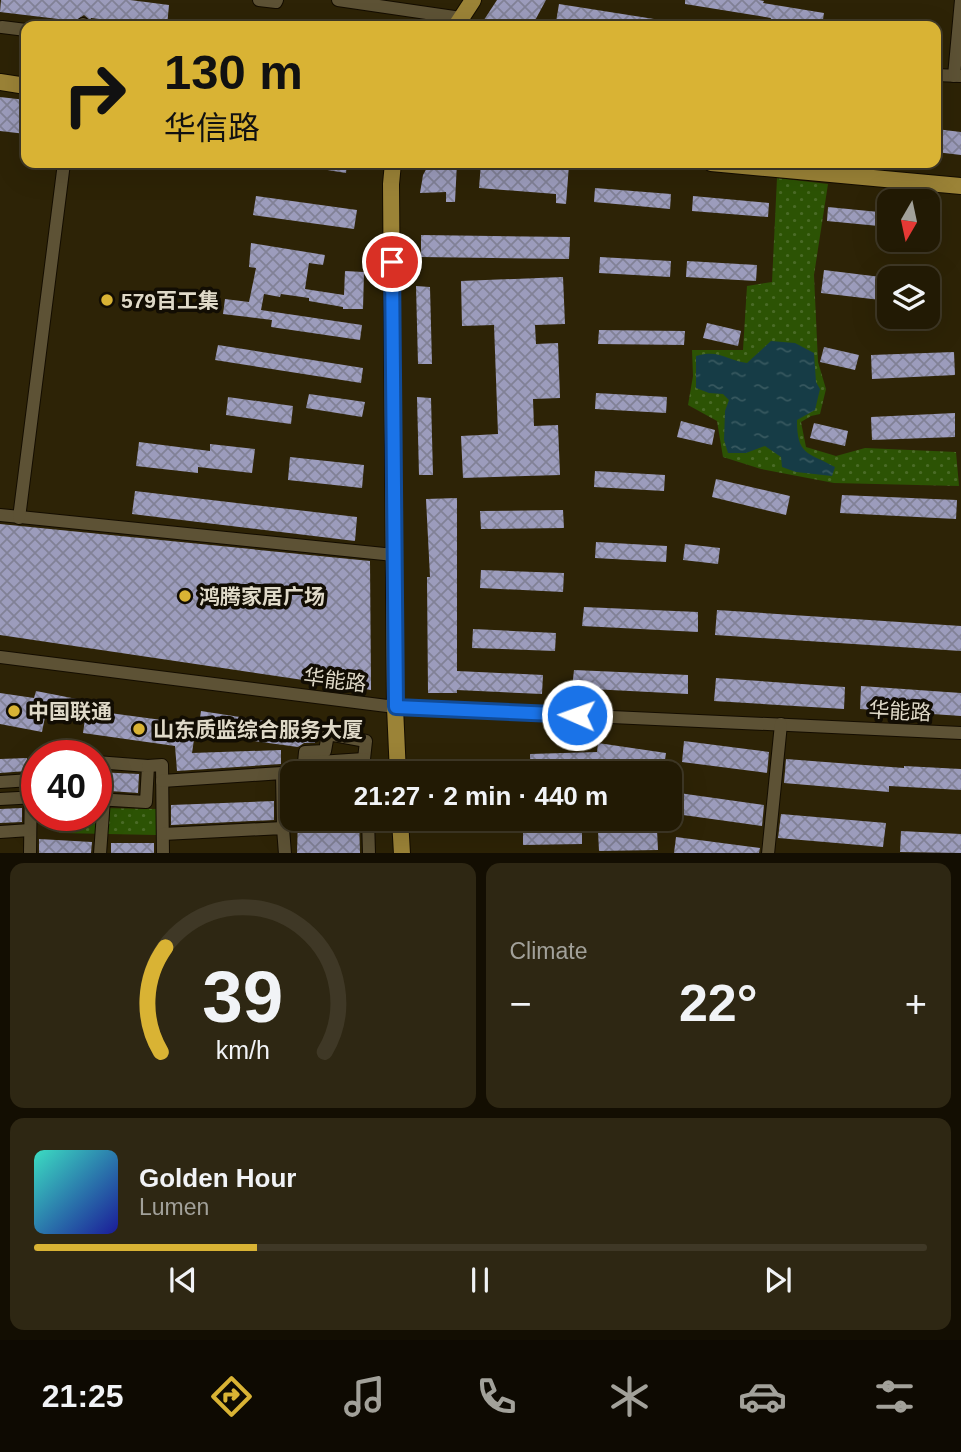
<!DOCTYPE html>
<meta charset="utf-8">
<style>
:root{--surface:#221a04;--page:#2e2713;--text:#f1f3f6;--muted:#a2a19a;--line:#3f3826;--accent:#d9b334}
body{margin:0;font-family:Arial,"Noto Sans SC",sans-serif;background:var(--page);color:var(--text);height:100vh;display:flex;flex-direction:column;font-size:26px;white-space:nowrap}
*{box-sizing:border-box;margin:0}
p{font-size:23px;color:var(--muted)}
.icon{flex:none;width:38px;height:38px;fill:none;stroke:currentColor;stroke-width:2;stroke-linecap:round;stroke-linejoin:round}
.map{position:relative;height:853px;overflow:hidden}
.side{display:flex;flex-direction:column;gap:10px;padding:10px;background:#130e02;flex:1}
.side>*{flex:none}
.top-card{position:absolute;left:21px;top:21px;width:920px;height:147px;border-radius:14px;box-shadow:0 7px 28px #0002,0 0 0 2px var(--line);background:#d9b334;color:#111;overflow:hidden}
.needle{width:46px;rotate:189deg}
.buttons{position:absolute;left:877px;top:189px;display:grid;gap:14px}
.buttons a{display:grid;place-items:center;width:63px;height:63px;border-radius:14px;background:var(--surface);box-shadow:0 7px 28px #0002,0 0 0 2px var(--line);font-size:35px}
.speed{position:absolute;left:21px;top:740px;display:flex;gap:14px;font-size:35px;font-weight:700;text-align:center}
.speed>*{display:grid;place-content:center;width:91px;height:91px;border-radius:50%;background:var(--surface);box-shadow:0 7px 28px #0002,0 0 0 2px var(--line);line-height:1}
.speed .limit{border:10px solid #d22;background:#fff;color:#111}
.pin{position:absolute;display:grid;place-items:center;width:60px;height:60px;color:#fff;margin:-30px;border:4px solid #fff;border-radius:50%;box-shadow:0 2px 7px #0007}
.me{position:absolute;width:77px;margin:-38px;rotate:272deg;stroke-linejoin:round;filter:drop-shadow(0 0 5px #0008)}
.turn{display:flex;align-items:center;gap:24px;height:147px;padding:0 28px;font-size:32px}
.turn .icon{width:91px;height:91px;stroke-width:2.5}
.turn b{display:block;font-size:49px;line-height:60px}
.big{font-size:52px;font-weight:700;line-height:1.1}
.side .card{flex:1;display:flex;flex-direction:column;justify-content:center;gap:10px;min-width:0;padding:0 24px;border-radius:14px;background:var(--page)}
.side .dial{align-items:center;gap:0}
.dial svg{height:182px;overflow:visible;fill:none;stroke:var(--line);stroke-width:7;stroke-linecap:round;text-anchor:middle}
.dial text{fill:var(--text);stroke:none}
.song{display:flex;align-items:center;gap:21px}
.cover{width:84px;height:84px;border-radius:10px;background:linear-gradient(135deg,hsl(170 70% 55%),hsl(240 70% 35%))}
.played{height:7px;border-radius:4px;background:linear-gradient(90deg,var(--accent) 25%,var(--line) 25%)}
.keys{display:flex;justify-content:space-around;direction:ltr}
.heat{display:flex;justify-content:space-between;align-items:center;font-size:38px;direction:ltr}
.side .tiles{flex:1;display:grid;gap:10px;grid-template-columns:1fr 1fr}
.card:last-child{grid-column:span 2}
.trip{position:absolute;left:280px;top:761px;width:402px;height:70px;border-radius:14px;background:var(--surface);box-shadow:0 7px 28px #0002,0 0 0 2px var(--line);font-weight:700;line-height:70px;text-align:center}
.menu{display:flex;height:112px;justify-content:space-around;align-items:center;background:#0e0a02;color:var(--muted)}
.menu .icon{width:49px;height:49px}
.menu .current{color:var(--accent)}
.menu b{font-size:32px;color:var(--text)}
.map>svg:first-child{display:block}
.park{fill:url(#park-dots)}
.water{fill:url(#water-ripples)}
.building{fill:url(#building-cross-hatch)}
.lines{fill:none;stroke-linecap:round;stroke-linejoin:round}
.minor-casing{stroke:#140d00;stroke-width:14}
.major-casing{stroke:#140d00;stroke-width:18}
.minor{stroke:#5d5235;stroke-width:12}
.major{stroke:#9b8337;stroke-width:16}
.route-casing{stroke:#114b97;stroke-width:18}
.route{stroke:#1a73e8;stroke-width:12}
.poi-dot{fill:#d9b334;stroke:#120d03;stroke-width:2.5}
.labels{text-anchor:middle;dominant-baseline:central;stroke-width:7;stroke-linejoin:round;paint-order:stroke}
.poi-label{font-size:21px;font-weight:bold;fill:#dfd9c8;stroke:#120d03;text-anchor:start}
.street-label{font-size:21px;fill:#dfd9c8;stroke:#120d03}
</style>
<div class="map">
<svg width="961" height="854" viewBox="0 0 961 854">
<defs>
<pattern id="park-dots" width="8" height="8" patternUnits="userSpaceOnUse" patternTransform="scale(1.75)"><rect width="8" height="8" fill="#2c5304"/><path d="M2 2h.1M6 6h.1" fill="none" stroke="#4a6b27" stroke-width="1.8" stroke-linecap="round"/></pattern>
<pattern id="water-ripples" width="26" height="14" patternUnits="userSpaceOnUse" patternTransform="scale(1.75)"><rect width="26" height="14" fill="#163c46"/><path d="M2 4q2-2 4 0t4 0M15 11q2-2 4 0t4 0" fill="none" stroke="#37585f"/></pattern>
<pattern id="building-cross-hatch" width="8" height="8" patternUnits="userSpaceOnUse" patternTransform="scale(1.75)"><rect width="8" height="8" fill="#9c9cbc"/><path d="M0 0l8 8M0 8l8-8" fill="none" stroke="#818196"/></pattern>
</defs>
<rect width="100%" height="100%" fill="#2d2306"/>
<g class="park">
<polygon points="777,178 828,184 814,275 818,362 826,389 820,414 811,416 801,422 806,447 836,456 865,448 956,452 959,486 834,483 761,469 723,457 717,421 688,405 693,376 692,350 743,350 747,286 772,282"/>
<polygon points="96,808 157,809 156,835 59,833 59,816 96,816"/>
</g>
<path class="water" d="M771 341 795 343 814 353 816 382 820 389 815 410 797 420C797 455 807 452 835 467L832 476 796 472 782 467 781 457 765 446 746 453H728L724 440 725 411 729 400 723 394 709 393 696 388V356C720 349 727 361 747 363Z"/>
<g class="building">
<polygon points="1,0 130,0 169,5 167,26 156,26 91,18 90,20 84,15 75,21 0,12"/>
<polygon points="497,0 546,0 532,26 480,26"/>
<polygon points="685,0 759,0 764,1 763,3 824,13 822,26 793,26 770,22 771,18 685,4"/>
<polygon points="559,4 673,22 673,26 583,26 556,22"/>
<polygon points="0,97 26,100 26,134 0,131"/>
<polygon points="936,129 961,132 961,155 936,152"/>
<polygon points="310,163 347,163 346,173 309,167"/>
<polygon points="436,163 457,163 455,202 446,202 446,192 420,193 423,175 428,166"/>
<polygon points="481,163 569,165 566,204 556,203 556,194 479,188"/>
<polygon points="595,188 671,194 670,209 594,202"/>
<polygon points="256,196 357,210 354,229 253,215"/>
<polygon points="693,196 769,203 768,217 692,211"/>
<polygon points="828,207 889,213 889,227 827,221"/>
<polygon points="421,235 570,237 569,259 421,257"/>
<polygon points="251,243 325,255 323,265 309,263 305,289 344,295 345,271 364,272 363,309 343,309 343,307 309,301 309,298 281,294 280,297 264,294 261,310 362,325 360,340 271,327 272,320 223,314 225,299 249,302 256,268 249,267"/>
<polygon points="600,257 671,261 670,277 599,273"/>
<polygon points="687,261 757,265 756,281 686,277"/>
<polygon points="824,270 889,278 889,301 821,293"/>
<polygon points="563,277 565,324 535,325 536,344 558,343 560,398 533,399 534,426 558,425 560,475 463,478 461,436 498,434 494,325 462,326 461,281"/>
<polygon points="928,283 937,284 933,317 928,317"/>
<polygon points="416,286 430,287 432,364 418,364"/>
<polygon points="707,323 741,331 738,346 703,338"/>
<polygon points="599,330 685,331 684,345 598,344"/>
<polygon points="218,345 363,368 361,383 215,360"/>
<polygon points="824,347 859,355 855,370 820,362"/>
<polygon points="954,352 955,375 872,379 871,355"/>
<polygon points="596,393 667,397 666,413 595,409"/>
<polygon points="309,394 365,402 362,417 306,408"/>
<polygon points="228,397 293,406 291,424 226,415"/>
<polygon points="417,397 431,398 433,475 419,475"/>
<polygon points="955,413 955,437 872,440 871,417"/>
<polygon points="681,421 715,430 712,445 677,437"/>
<polygon points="814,423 848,431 845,446 810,438"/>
<polygon points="139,442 210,451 210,444 255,449 252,473 198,467 198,473 136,466"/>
<polygon points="290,457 364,465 362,488 288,480"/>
<polygon points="595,471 665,475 664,491 594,487"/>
<polygon points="716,479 790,496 786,515 712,497"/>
<polygon points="135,491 357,517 355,541 132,514"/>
<polygon points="842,495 957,500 956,519 840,513"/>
<polygon points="457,498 457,671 543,675 542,694 457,690 457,693 428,693 427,577 430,577 426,499"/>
<polygon points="563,510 564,528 481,529 480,511"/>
<polygon points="0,524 370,561 371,690 0,635"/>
<polygon points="596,542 667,546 666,562 595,558"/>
<polygon points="685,544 720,548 718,564 683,560"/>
<polygon points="481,570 564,573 563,592 480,588"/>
<polygon points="584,607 698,612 698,632 582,626"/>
<polygon points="717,610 961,626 961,651 715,635"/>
<polygon points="473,629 556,633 555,651 472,648"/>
<polygon points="574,670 688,675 688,694 572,688"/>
<polygon points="716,678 845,687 844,709 714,701"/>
<polygon points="861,686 961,693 961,716 860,709"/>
<polygon points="36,691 82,700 80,709 199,725 201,711 316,729 315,743 304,743 298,747 195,733 192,753 281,750 281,764 177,771 175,746 83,733 85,719 46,712 42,732 0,724 0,693 34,698"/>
<polygon points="684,741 769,752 767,773 682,762"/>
<polygon points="598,743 666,753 663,774 618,774 589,769 589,773 530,774 530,754 597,752"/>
<polygon points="27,758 27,771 0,773 0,759"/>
<polygon points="786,759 904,768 904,766 961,769 961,790 889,786 889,792 784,783"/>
<polygon points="96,772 139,774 138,793 96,790"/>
<polygon points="679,793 764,805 762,826 676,814"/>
<polygon points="274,801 274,820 171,825 171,805"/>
<polygon points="22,808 22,822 0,823 0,809"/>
<polygon points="781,814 886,823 883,847 778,838"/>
<polygon points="298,819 359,819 360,853 297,853"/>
<polygon points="441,819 506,819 506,831 441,833"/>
<polygon points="582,823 582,844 523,845 523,824"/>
<polygon points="657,830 658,850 599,851 598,831"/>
<polygon points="901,831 961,834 961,853 900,852"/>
<polygon points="676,837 760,848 759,853 674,853"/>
<polygon points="39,839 92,842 91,853 39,853"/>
<rect x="111" y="843" width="43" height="10"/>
</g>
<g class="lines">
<defs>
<g id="minor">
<polyline points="259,0 276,2 277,0"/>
<polyline points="338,0 461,18"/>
<polyline points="83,26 83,24"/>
<polyline points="2,27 26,30"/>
<polyline points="936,75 960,76"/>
<polyline points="954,76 961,0"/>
<polyline points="0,515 394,555"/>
<polyline points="19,518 64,163"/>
<polyline points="0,657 395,707 961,733"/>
<polyline points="96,762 148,766 146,802 96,799"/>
<polyline points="304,763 305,752 325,751 328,734 366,741 364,759"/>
<polyline points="148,766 162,765 163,854"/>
<polyline points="304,774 304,763 364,759 366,774"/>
<polyline points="162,781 282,773 283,828"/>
<polyline points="0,782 31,780 30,854"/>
<polyline points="0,799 37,797"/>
<polyline points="368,819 369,854"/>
<polyline points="0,832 30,830"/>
<polyline points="163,834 283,828 285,854"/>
<polyline points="100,854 104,799"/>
<polyline points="768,854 781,724"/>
</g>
<g id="major">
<polyline points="456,26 473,0"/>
<polyline points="0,82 26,86"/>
<polyline points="393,163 391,184 395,707 398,774"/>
<polyline points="711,163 961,186"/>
<polyline points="400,819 402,854"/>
</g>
</defs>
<use href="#minor" class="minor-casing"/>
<use href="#major" class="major-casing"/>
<use href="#minor" class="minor"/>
<use href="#major" class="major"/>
</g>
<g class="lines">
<defs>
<polyline id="route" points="392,262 396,707 577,715"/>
</defs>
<use href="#route" class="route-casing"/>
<use href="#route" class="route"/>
</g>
<g class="poi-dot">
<circle cx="107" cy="300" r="7"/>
<circle cx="185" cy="596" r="7"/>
<circle cx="14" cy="711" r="7"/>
<circle cx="139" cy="729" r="7"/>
</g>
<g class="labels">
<g class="poi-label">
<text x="121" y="300">579百工集</text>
<text x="199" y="596">鸿腾家居广场</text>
<text x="28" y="711">中国联通</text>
<text x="153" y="729">山东质监综合服务大厦</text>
</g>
<g class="street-label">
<text transform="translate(335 680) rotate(7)">华能路</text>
<text transform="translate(900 711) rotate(3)">华能路</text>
</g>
</g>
</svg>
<div class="buttons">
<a><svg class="needle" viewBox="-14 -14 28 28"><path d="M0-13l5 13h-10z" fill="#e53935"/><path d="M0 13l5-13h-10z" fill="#a2a19a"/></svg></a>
<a><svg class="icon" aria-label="layers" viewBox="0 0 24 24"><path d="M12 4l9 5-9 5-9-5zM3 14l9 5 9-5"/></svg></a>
</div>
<div class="speed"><div class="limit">40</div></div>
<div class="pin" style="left:392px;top:262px;background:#d93025"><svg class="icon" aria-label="arrive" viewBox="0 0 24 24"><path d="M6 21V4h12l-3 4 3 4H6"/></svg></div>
<svg class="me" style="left:577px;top:715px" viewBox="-20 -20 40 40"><circle r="17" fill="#1a73e8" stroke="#fff" stroke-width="3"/><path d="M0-11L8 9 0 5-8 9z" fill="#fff"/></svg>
<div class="trip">21:27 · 2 min · 440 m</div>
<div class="top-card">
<div class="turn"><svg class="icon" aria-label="right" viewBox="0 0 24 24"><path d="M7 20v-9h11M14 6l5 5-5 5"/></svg><div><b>130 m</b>华信路</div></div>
</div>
</div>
<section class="side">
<div class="tiles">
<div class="card dial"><svg viewBox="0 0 100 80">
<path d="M14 69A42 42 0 1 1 86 69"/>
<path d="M14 69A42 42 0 0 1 16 23" stroke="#d9b334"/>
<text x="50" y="56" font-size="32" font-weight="700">39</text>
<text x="50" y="72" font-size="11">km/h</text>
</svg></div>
<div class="card"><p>Climate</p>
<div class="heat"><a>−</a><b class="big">22°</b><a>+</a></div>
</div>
<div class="card">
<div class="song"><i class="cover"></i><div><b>Golden Hour</b><p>Lumen</p></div></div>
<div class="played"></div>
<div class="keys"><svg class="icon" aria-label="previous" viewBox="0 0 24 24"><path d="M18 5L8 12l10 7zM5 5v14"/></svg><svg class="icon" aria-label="pause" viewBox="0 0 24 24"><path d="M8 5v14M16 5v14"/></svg><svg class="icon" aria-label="next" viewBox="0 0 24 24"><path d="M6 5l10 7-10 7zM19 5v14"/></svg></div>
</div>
</div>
</section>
<nav class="menu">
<b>21:25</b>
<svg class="icon current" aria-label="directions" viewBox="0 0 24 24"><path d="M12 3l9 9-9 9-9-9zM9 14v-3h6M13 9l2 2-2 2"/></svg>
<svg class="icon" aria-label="music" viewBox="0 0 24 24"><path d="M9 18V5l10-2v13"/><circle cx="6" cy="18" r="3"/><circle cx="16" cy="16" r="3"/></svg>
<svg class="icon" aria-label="phone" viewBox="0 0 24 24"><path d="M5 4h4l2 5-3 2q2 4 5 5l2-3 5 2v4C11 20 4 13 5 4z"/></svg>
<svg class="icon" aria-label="climate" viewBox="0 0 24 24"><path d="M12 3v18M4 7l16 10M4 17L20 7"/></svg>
<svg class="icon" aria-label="car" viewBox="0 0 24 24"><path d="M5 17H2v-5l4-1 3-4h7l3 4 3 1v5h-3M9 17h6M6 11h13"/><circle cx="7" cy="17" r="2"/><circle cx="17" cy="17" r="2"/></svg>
<svg class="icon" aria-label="filters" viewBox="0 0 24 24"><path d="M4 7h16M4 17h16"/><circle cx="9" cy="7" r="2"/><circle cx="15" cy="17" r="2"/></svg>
</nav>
